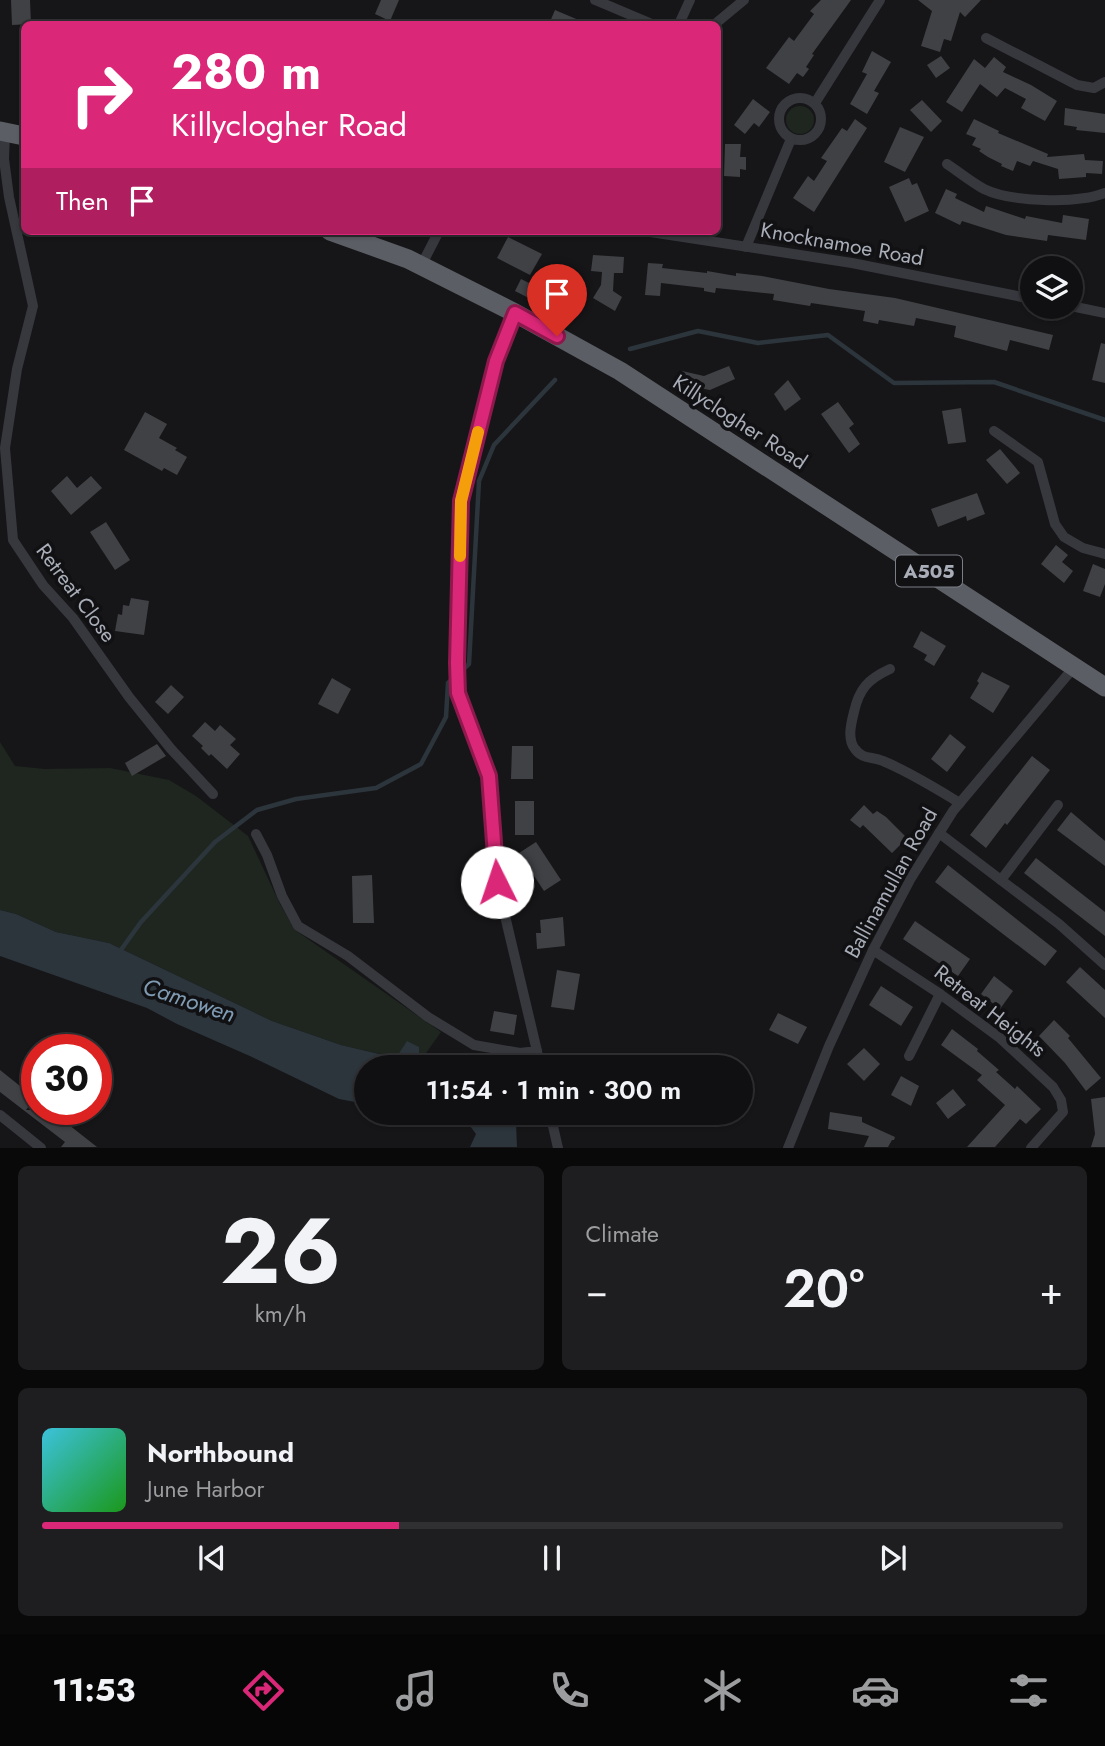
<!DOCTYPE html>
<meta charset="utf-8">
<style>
:root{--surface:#101012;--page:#1e1e20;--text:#f1f3f6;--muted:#9c9d9f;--line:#303032;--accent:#db2777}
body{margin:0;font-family:Jost,sans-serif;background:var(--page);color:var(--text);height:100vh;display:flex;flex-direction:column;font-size:26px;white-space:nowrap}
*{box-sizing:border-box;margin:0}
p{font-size:23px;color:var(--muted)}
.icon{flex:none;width:38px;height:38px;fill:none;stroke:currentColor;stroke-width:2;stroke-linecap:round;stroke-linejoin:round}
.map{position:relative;height:1148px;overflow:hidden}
.sheet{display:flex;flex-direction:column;gap:18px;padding:18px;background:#09090a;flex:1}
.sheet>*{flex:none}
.hud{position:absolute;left:21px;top:21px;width:700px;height:214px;border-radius:10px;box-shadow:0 2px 5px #0004,0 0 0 2px var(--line);background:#db2777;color:#fff;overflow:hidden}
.buttons{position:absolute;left:1020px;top:256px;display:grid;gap:14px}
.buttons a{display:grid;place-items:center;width:63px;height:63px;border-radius:50%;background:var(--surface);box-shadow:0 2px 5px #0004,0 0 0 2px var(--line);font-size:35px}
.speed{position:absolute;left:21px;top:1034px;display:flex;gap:14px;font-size:35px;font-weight:700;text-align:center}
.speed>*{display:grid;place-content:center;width:91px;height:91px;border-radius:50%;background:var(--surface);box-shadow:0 2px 5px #0004,0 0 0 2px var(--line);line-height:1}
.speed .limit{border:10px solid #d22;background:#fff;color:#111}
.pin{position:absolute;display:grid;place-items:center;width:60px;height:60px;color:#fff;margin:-72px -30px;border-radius:50% 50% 50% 0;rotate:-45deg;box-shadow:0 0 7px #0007}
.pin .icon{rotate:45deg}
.me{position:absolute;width:77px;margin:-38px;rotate:356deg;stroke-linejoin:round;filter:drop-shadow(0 0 5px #0008)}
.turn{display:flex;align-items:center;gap:24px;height:147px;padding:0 35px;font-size:32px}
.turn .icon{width:91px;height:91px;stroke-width:2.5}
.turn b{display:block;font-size:49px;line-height:60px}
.then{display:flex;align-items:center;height:66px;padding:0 35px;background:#0003;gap:14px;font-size:26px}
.big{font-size:52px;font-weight:600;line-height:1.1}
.sheet .widget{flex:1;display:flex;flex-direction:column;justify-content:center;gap:10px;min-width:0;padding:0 24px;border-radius:10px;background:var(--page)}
.sheet .dial{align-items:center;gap:0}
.dial b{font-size:91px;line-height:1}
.song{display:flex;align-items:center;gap:21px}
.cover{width:84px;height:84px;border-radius:10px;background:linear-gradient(135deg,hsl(190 70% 55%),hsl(120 70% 35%))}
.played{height:7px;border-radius:4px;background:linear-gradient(90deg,var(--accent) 35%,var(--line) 35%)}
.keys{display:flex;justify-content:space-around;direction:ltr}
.heat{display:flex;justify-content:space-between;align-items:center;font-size:38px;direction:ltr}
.sheet .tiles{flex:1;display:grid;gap:18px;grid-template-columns:1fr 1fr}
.widget:last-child{grid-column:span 2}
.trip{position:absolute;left:354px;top:1055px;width:399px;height:70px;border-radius:35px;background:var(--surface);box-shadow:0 2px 5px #0004,0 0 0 2px var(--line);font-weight:600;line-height:70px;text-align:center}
.dock{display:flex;height:112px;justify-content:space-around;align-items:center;background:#060607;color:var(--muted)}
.dock .icon{width:49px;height:49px}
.dock .on{color:var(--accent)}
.dock b{font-size:32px;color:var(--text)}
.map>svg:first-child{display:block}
.green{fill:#1e261f}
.water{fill:#2c353c}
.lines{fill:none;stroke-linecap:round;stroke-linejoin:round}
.stream{stroke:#2c353c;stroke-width:4.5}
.building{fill:#404145}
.minor{stroke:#37383d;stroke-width:10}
.trunk{stroke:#5b5e65;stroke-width:19}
.route-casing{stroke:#8e194d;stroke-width:18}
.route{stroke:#db2777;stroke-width:12}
.slow{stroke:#f59e0b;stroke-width:12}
.labels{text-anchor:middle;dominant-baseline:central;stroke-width:7;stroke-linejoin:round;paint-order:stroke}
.shield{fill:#111113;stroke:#7b7e86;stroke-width:2}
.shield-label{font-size:19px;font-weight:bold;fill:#a8adb8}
.street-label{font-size:21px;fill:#a8adb8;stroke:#111113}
.water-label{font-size:23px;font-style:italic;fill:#7f9bb3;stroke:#111113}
</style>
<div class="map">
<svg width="1105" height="1148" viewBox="0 0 1105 1148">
<rect width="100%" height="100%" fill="#161618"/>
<g class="green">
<circle cx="800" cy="120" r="14"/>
<polygon points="0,742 15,766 45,769 110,768 169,780 196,796 248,836 280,904 295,930 441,1032 419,1063 341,1045 272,1021 109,943 56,932 16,914 0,910"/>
</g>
<g class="water">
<polygon points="0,910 16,914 56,932 109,943 272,1021 341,1045 396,1058 407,1041 419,1047 419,1063 426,1067 366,1068 366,1104 339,1099 252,1057 177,1024 147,1008 0,956"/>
<polygon points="437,1113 512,1113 516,1122 517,1147 470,1147 476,1134 470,1126"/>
</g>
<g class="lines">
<g class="stream">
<polyline points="630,349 698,331 758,343 828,335 894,383 994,382 1105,420"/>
<polyline points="118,954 141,922 215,842 257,810 296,799 376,788 421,764 446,717 448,683 469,664 479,481 494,445 555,380"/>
</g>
</g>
<g class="building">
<polygon points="11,0 30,0 31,24 12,25"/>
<polygon points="381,0 399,0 390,21 375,14"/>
<polygon points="821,0 851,0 812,54 814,55 806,67 809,69 803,77 797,73 789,84 766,68 789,37 794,41 814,14 810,11"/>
<polygon points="918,0 981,0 965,17 960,12 951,41 944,39 940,52 921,46 932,11"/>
<polygon points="555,10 588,24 549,24"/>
<polygon points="872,51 891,62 874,91 879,93 867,114 850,104 867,74 862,72"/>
<polygon points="941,56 950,68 936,78 927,65"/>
<polygon points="994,57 1006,67 1003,72 1031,85 1057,101 1045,121 1021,108 1026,99 1005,88 997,97 980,84 962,112 946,102 974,59 985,68"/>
<polygon points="753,99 770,112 759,127 754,123 745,134 734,125"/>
<polygon points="922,100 942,121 931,132 910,110"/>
<polygon points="1065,108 1105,114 1105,133 1076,130 1077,127 1064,125"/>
<polygon points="855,119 867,128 814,212 793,198 808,176 814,181 827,161 821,158 842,128 847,131"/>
<polygon points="974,119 999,131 998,133 1048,154 1047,157 1084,154 1085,160 1103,161 1102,174 1086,173 1086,177 1059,179 1058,169 1033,161 1030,166 1017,161 1013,171 1001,166 1002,164 988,157 979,151 981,149 972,145 976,138 966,134"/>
<polygon points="900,127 924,137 905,172 884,162"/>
<polygon points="725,144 741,144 740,157 746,157 746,170 740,169 740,177 724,176"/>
<polygon points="909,178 912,185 917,183 929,211 905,222 889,187"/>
<polygon points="946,189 957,194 955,198 984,212 986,206 1025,219 1026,216 1062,223 1063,215 1089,219 1086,240 1048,235 1047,241 1006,235 962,221 960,225 935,213"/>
<polygon points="508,237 542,254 530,275 497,258"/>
<polygon points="593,255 624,257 623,273 614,273 613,291 622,297 615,311 593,298 601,285 602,272 591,271"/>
<polygon points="648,263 663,264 662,268 707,273 707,271 736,276 736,273 762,276 829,289 895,298 1053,335 1049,350 1010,340 1007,351 954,337 956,326 916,318 914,326 879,320 878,324 863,321 865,311 811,303 810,306 773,300 774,294 716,288 715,293 704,291 704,288 661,283 660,296 645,295"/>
<polygon points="521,279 557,297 550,309 515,291"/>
<polygon points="1101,343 1105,344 1105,383 1092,380"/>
<polygon points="729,366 735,379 710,390 678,384 682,371 704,376"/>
<polygon points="788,380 801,399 785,411 774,394"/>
<polygon points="838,402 854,424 849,428 860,444 849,453 821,414"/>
<polygon points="961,408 966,442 948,444 942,411"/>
<polygon points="145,412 167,424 159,438 177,448 175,450 187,457 177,475 164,468 162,471 124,450"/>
<polygon points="1000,449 1020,473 1007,484 986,460"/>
<polygon points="67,476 77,488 91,476 102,488 71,515 51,491"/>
<polygon points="977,493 985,514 967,521 966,516 938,527 931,509"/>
<polygon points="106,522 130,560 115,570 90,532"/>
<polygon points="1056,545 1068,555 1062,562 1073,571 1064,583 1041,564"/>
<polygon points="1093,564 1105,569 1105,584 1100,597 1083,591"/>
<polygon points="131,598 149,601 144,635 115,631 118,614 122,615 123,605 129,606"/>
<polygon points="921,631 946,646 934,666 924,660 927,655 913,647"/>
<polygon points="982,672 1010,686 993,713 970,698 979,683 977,681"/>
<polygon points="332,678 351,689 338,714 318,704"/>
<polygon points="171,685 184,697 168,714 155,702"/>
<polygon points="205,722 215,731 220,725 236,739 230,745 240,754 227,769 211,754 209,756 201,748 203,746 192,736"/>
<polygon points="950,734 966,747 947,772 931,759"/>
<polygon points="157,744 166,756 132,776 125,763"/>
<polygon points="512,746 533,746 533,779 511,779"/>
<polygon points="1032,756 1050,770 1007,825 1005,823 986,848 970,835"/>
<rect x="515" y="801" width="19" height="34"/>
<polygon points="864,805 873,814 877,811 886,817 907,838 892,853 863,825 860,828 850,820"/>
<polygon points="1071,812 1105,841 1105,866 1057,830"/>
<polygon points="536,842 561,880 544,891 519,853"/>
<polygon points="1036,858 1105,912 1105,936 1024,873"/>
<polygon points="948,865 1057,951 1045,966 935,882"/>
<polygon points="372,875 374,923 353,923 352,876"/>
<polygon points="563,917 565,946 537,949 536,933 541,933 540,920"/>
<polygon points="915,921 970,959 958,976 903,939"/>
<polygon points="1080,967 1105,990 1105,1018 1066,982"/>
<polygon points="557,970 580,974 574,1010 551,1007"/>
<polygon points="994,976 1013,991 1000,1009 981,994"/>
<polygon points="881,986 913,1007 901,1026 869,1005"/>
<polygon points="494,1011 517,1015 514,1035 490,1031"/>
<polygon points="778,1013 807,1027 798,1044 769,1030"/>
<polygon points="1054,1020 1070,1036 1068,1038 1101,1078 1086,1091 1065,1063 1039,1036"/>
<polygon points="952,1029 978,1049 977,1051 999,1070 996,1072 1015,1089 1017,1086 1041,1109 1026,1124 1020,1119 995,1147 967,1147 1005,1105 977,1080 982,1075 941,1045"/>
<polygon points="864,1048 880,1064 864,1081 847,1064"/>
<polygon points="0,1070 35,1098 26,1110 50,1110 97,1147 61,1147 65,1142 0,1092"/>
<polygon points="901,1076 919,1086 911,1106 891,1095"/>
<polygon points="953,1089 966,1105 948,1119 936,1103"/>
<polygon points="1105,1097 1105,1147 1091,1147 1095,1134 1091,1099"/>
<polygon points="830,1112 862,1117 862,1122 895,1137 894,1140 892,1140 888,1147 864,1147 869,1136 828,1129"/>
</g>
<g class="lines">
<g class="minor">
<polyline points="595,0 652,24"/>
<polyline points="679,24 690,0"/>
<polyline points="715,24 744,0"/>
<polyline points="986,38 1077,85 1094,88 1105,82"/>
<circle cx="800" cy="119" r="21"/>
<polyline points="815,103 880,0"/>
<polyline points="5,132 4,159 9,197 33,306 17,369 5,448 13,540 43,585 73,618 129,697 171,749 213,794"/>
<path d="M947 164C959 172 971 182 984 189 1010 202 1078 204 1105 193"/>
<polyline points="644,231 852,263 1032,299"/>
<polyline points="746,247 791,139"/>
<polyline points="421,266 439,231"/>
<polyline points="1071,306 1105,313"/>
<polyline points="994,431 1038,462 1055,524 1064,537 1083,548 1105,554"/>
<path d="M890 669C868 679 859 689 854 712 851 724 847 739 855 749 863 760 872 756 883 761 910 772 935 788 960 803"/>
<polyline points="939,833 1059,924 1105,965"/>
<polyline points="256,834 267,855 282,896 298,926 348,956 428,1017 474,1045 520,1053 537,1051 497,882 489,776 459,693 457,663 461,501 496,361 515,313"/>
<polyline points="1001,880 1058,805"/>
<polyline points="873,950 940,994 1000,1038 1053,1087 1061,1100 1063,1112 1031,1148"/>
<polyline points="537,1051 540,1068"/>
<polyline points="909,1056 940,994"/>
<polyline points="550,1113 558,1148"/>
<polyline points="0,1115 41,1148"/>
<polyline points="788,1148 829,1046 873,950 911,878 953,811 1075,666"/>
</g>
<g class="trunk">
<polyline points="0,131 24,136"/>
<polyline points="330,231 408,259 515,313 620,371 1105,687"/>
</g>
</g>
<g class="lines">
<defs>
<polyline id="route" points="497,882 489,776 458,693 457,663 461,501 496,361 515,313 557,336"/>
</defs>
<use href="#route" class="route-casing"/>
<use href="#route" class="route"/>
<polyline class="slow" points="460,556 461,501 478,432"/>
</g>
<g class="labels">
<rect class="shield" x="896" y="555.5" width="66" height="31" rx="5"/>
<g class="shield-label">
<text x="929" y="571">A505</text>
</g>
<g class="street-label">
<text transform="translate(842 244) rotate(10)">Knocknamoe Road</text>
<text transform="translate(740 422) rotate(33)">Killyclogher Road</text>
<text transform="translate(76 593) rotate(53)">Retreat Close</text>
<text transform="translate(891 883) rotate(-61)">Ballinamullan Road</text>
<text transform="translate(990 1011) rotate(38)">Retreat Heights</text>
</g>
<g class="water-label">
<text transform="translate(189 1000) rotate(18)">Camowen</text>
</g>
</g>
</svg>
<div class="buttons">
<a><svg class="icon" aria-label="layers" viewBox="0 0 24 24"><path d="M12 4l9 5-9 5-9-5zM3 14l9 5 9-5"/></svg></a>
</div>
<div class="speed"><div class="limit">30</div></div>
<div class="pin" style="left:557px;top:336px;background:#d93025"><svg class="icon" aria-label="arrive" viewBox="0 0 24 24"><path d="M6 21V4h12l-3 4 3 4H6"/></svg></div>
<svg class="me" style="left:497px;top:882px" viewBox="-20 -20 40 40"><circle r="19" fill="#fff"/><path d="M0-13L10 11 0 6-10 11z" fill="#db2777"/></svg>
<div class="trip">11:54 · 1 min · 300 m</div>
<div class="hud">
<div class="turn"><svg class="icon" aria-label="right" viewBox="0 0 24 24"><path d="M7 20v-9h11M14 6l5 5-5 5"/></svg><div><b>280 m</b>Killyclogher Road</div></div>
<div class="then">Then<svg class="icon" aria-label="arrive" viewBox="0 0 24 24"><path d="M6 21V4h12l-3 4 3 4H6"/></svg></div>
</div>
</div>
<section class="sheet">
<div class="tiles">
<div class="widget dial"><b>26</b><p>km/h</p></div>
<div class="widget"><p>Climate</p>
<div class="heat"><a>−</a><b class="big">20°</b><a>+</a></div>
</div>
<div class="widget">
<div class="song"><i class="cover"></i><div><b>Northbound</b><p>June Harbor</p></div></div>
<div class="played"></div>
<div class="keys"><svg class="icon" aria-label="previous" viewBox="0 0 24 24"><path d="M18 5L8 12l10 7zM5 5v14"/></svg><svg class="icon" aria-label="pause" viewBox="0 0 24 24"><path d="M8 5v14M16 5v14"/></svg><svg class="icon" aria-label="next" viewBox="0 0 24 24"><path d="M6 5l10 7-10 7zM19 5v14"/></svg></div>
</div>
</div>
</section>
<nav class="dock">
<b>11:53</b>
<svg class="icon on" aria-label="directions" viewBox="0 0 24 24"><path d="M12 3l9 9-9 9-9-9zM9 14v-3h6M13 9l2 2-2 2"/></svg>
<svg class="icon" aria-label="music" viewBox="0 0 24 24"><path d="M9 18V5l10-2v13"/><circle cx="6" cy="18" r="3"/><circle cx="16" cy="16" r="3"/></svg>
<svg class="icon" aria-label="phone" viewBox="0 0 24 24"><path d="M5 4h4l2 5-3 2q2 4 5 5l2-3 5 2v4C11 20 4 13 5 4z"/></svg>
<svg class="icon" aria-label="climate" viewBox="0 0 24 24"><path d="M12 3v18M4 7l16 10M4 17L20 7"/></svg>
<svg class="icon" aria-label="car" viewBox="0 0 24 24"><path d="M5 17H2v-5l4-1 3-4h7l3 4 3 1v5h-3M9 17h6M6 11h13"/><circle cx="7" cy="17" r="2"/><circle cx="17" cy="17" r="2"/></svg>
<svg class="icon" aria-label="filters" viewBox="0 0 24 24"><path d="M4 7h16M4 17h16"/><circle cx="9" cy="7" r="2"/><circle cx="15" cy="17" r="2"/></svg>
</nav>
